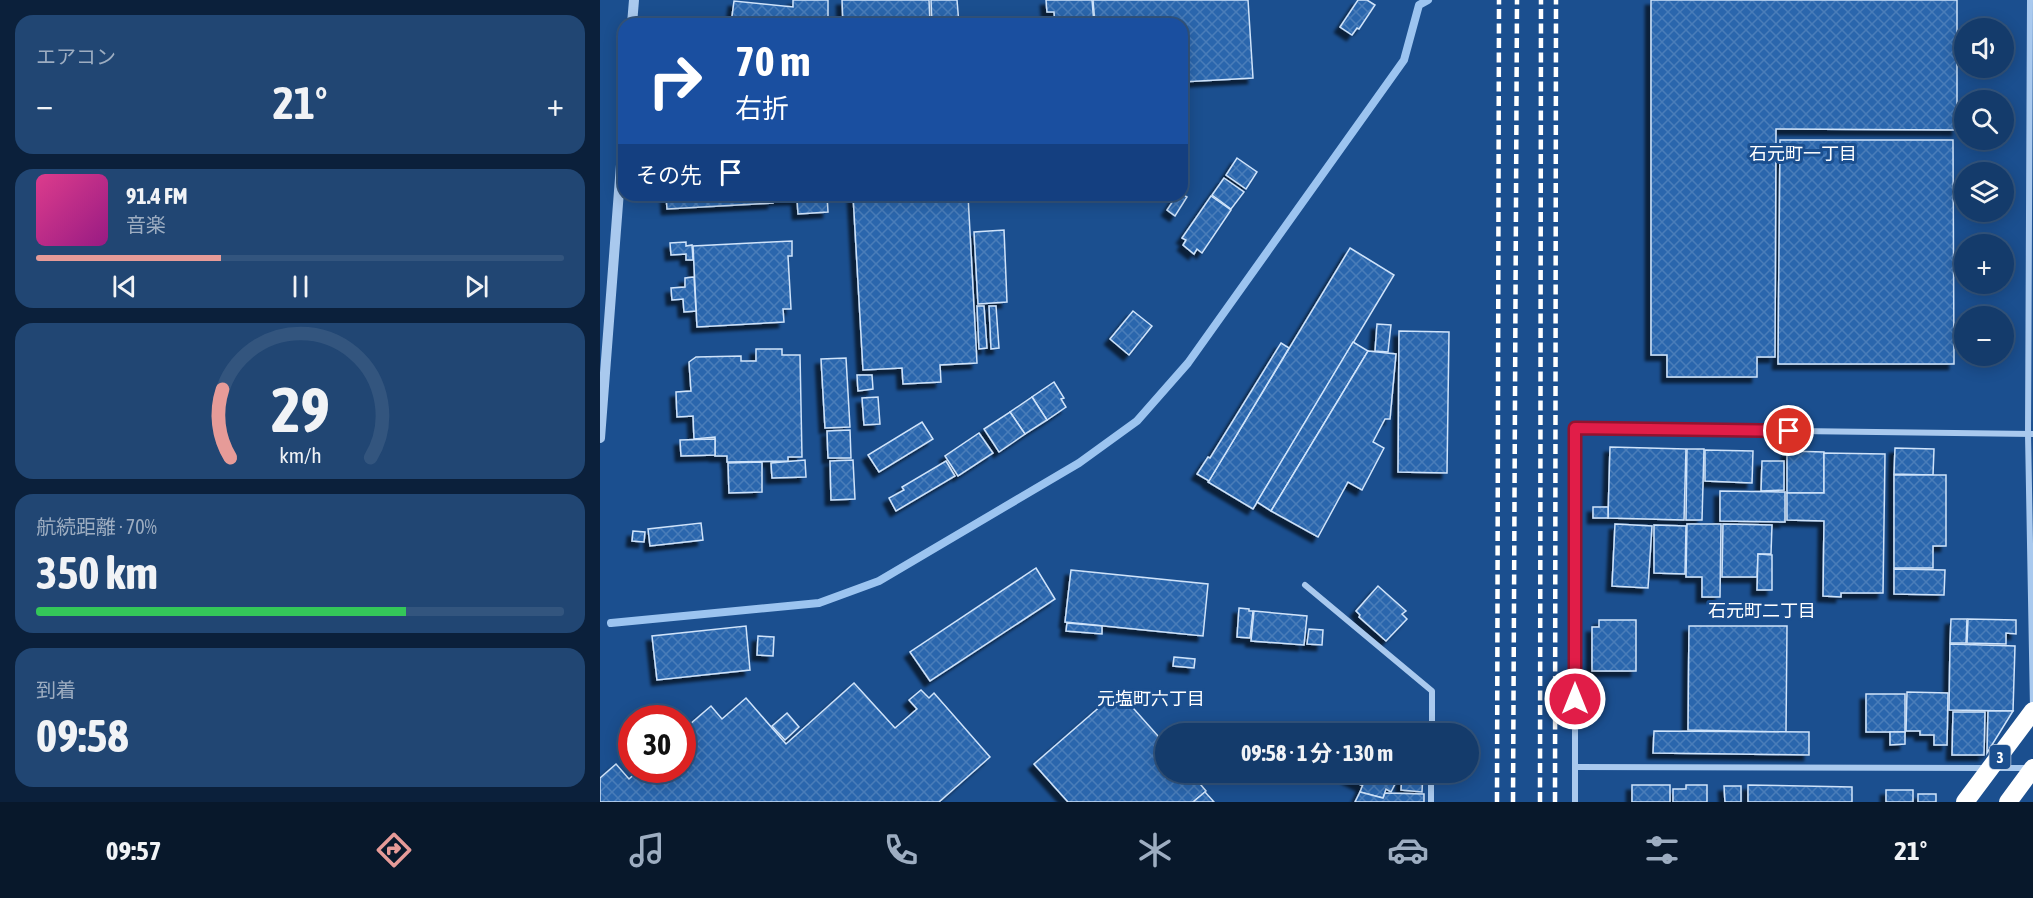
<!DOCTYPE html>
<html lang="ja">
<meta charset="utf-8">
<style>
:root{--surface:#143b6b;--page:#214673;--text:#f1f3f6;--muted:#9dadc1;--line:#33557e;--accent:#e69b98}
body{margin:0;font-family:"Asap Condensed","Noto Sans JP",sans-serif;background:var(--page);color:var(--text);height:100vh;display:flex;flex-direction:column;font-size:22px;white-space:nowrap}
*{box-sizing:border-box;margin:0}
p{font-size:20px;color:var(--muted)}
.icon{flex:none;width:33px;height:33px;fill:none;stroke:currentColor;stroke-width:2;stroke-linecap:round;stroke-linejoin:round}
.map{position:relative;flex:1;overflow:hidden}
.panel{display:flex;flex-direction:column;gap:15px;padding:15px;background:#0b203b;width:600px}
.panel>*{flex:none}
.banner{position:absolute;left:18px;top:18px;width:570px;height:183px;border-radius:18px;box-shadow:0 3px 15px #0003,0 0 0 2px var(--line);background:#1a4fa0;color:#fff;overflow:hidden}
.fabs{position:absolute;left:1354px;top:18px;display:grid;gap:12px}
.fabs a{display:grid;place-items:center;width:60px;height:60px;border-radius:50%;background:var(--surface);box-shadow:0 3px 15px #0003,0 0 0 2px var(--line);font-size:30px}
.speed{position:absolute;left:18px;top:705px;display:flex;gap:12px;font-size:30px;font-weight:700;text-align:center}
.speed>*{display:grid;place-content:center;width:78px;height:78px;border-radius:50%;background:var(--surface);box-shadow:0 3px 15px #0003,0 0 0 2px var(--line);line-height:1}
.speed .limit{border:9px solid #d22;background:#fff;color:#111}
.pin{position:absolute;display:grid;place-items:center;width:51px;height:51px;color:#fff;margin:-26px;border:3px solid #fff;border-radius:50%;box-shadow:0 2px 6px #0007}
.me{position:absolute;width:66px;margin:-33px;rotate:0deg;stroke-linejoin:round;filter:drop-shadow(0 0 4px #0008)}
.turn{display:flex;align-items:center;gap:21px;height:126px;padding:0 18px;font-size:27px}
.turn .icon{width:78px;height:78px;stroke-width:2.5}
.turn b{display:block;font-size:42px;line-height:51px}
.then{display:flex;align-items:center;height:57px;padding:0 18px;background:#0003;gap:12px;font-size:22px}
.big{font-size:45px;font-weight:700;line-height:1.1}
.panel .widget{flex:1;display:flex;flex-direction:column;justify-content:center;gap:9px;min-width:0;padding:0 21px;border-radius:18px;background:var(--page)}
.panel .dial{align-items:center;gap:0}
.dial svg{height:156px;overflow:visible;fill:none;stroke:var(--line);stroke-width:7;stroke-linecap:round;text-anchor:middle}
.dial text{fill:var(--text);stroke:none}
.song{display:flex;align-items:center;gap:18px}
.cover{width:72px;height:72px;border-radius:9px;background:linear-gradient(135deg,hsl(330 70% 55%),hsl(310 70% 35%))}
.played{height:6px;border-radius:3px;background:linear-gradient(90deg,var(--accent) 35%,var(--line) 35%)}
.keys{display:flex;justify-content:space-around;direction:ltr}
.heat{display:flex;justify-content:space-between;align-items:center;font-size:33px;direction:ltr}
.charge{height:9px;border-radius:4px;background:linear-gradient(90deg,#34c759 70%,var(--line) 0)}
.trip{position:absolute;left:555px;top:723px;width:324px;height:60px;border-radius:30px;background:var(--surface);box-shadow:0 3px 15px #0003,0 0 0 2px var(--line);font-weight:700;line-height:60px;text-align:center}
.tab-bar{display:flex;height:96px;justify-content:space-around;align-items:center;background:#08182b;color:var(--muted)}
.tab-bar .icon{width:42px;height:42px}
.tab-bar .selected{color:var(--accent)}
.tab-bar b{font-size:27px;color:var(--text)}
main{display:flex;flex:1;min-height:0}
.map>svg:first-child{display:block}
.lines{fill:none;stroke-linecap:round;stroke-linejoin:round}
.stream{stroke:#9cc4f0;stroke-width:8}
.building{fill:url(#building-cross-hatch);stroke:#cfe3fa;stroke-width:1.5;filter:url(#shadow)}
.minor{stroke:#a9c9ee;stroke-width:6}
.tertiary{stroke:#a9c9ee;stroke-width:10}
.motorway{stroke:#fff;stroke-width:18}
.rail{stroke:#fff;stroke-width:4.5;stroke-dasharray:10 4.5;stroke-linecap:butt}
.route-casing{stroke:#92132f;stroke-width:15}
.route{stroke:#e11d48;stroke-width:10}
.labels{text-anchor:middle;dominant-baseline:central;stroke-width:6;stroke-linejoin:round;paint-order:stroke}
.shield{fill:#1b4f8f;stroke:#bbcadd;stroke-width:1.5}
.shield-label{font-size:15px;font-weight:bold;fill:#fff}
.neighbourhood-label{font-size:18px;fill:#fff;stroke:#1b4f8f}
</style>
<main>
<section class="panel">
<div class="widget"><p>エアコン</p>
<div class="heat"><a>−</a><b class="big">21°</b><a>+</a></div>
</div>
<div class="widget">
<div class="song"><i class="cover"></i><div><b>91.4 FM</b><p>音楽</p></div></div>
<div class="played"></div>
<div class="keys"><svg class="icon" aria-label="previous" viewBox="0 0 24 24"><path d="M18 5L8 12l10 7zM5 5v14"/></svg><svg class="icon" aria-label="pause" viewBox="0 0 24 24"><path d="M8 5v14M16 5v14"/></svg><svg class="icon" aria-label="next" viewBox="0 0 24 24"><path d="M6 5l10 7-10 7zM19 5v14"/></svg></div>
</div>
<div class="widget dial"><svg viewBox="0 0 100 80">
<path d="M14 69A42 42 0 1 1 86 69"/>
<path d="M14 69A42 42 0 0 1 10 34" stroke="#e69b98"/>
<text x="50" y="56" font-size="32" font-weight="700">29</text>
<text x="50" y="72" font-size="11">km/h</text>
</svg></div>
<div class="widget"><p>航続距離 · 70%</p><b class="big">350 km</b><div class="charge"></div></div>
<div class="widget"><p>到着</p><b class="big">09:58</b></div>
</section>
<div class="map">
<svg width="1433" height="802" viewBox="0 0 1433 802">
<defs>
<pattern id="building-cross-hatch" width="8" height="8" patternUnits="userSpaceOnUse" patternTransform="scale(1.5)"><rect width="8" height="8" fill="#2a66ad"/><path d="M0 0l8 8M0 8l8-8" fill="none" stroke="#4a7db9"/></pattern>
<filter id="shadow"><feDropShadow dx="-5.5" dy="5.5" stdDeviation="1.5" flood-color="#0009"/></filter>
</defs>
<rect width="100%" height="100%" fill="#1b4f8f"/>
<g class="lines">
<polyline class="stream" points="11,623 219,603 279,581 479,463 537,421 588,363 804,60 819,5 828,0"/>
</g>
<g class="building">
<polygon points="193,0 228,0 228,24 131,24 134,1 193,7"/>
<polygon points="242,0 329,0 330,24 243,24"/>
<polygon points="331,0 357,0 359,24 332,24"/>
<polygon points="446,0 492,0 494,24 455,24 454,12 447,12"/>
<polygon points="493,0 648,0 653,78 582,82 582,24 495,24"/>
<polygon points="758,0 767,0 775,5 759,29 757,28 752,35 740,27"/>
<polygon points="1051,0 1357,0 1357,130 1176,129 1175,357 1157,357 1157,377 1067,377 1067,355 1051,355"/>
<polygon points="1180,140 1353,140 1354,364 1178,364"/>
<polygon points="637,158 657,172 646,189 626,175"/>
<polygon points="624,178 644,192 631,209 612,195"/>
<polygon points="582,194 587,197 575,216 567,210 577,195 582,195"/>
<polygon points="66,195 172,195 173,203 67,209"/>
<polygon points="173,195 227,195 228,212 198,214 197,199 174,200"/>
<polygon points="253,195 368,195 377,363 340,365 341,382 303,384 302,368 263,370"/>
<polygon points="611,196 631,210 602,253 597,249 594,254 583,245 586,240 582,238"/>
<polygon points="404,230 407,302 378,304 374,232"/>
<polygon points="192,241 192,256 188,256 191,309 183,309 184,322 97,327 93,246"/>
<polygon points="86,242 86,246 92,245 93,260 86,260 86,254 71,255 70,243"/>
<polygon points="750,248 794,275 653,509 608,482"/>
<polygon points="94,277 96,311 84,312 83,299 72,300 71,288 85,287 85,278"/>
<polygon points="377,306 384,306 387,348 379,349"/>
<polygon points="389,306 396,306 399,348 391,349"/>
<polygon points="533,311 552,326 529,355 510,339"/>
<polygon points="777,324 791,325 788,352 775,351"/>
<polygon points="799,331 849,332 847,473 798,472"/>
<polygon points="753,342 768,351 671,511 657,502"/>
<polygon points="681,343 689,348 609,481 597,474 608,457 610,458"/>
<polygon points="156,349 182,349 182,355 200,355 202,457 188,457 188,461 127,462 127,456 115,456 115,437 94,439 93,416 77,417 76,392 91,391 89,362 96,357 141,356 141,361 156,361"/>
<polygon points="768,351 796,354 790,419 785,419 773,442 784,448 762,490 748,482 718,537 671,511"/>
<polygon points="246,358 250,427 225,428 221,359"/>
<polygon points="257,375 272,375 273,389 258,391"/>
<polygon points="454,382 464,398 461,399 466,407 447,420 432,397"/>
<polygon points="278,397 280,424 264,425 262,398"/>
<polygon points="432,397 447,420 425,434 410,412"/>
<polygon points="410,412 425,434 399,452 384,429"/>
<polygon points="322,422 333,439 279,472 268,455"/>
<polygon points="250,430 251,458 228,458 227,431"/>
<polygon points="379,433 393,453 358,476 345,456"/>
<polygon points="115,439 115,455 81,456 80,440"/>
<polygon points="1010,447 1086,449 1084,520 1008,518"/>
<polygon points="1295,448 1334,449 1333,475 1294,474"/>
<polygon points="1087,449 1104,449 1102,520 1086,520"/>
<polygon points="1105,450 1153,451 1152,483 1105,481"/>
<polygon points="1187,451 1224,452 1224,493 1187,493"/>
<polygon points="1224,453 1285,454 1283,593 1241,593 1241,597 1223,596 1224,521 1187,520 1187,493 1224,493"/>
<polygon points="205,460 206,477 172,478 171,463"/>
<polygon points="253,460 255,499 231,500 230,461"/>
<polygon points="346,461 355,476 296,511 289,498 304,490 302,487"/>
<polygon points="1162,461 1184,461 1184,490 1161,491"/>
<polygon points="162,462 162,492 129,493 128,463"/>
<polygon points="1294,475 1346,475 1346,546 1333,546 1333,568 1294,568"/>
<polygon points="1120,491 1185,492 1185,522 1120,521"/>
<rect x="993" y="507" width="15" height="11"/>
<polygon points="101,523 103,540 50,546 48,529"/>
<polygon points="1015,524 1052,526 1048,588 1012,586"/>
<polygon points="1087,524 1121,524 1120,597 1102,597 1102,577 1086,577"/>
<polygon points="1123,524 1172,525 1171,554 1158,554 1157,577 1122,577"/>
<polygon points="1054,525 1086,526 1085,574 1054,573"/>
<polygon points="33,531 45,532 44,542 32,541"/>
<polygon points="1158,554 1172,555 1172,590 1157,590"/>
<polygon points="436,568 455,599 330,681 310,652"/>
<polygon points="1294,569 1345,570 1344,595 1294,594"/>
<polygon points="471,570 608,584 603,636 465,622"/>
<polygon points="778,586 806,611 802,614 807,619 786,641 759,617 760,615 756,611"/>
<polygon points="639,608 649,609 649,611 653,611 650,638 637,637"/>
<polygon points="654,611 707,616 704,645 651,641"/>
<polygon points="1351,619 1367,619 1366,643 1350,643"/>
<polygon points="1368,619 1416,620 1416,634 1406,633 1406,644 1367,643"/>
<polygon points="999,620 1036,620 1036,671 992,671 992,627 999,627"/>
<polygon points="467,623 502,626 502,634 466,631"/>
<polygon points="146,626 150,670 57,680 52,636"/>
<polygon points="1089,626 1187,626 1186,732 1088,730"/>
<polygon points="709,629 723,630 722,645 707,644"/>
<polygon points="158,636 174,637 173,656 157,655"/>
<polygon points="1350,644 1415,646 1413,711 1349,710"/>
<polygon points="574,657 595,659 594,668 573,666"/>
<polygon points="254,683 295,728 317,709 309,700 321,690 329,698 334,693 390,757 339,802 0,802 0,778 16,764 29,779 39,770 82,770 82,731 111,706 122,719 146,698 186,744"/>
<polygon points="518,691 566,745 566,772 590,772 606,791 593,802 468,802 434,764"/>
<polygon points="1307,692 1348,693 1347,745 1334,745 1334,735 1320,735 1320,731 1306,731"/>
<rect x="1266" y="694" width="39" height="38"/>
<polygon points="1388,711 1413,711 1387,753"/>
<polygon points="1353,712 1385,712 1384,755 1352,755"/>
<polygon points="187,713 199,727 185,740 172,726"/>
<polygon points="1054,731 1209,732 1209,755 1053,753"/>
<polygon points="1290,732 1305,732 1305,744 1290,745"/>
<polygon points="750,772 801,772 791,792 786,789 783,798 760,792 765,779 761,785 747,778"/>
<polygon points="809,772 823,772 822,792 801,790 802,774 809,774"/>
<rect x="1032" y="785" width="38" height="17"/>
<polygon points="1086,785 1107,785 1107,802 1073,802 1073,789 1086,789"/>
<polygon points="1148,785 1252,787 1252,802 1148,802"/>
<polygon points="1124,786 1141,786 1141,802 1125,802"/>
<rect x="1286" y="790" width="27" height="12"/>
<polygon points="605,792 614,802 593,802"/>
<polygon points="760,792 783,798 785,793 824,794 824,802 755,802"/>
<rect x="1318" y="794" width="18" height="8"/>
</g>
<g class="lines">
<g class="minor">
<polyline points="1430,0 1428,434 1433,708"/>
<polyline points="705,585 832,691 832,734"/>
<polyline points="975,767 1385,768"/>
<polyline points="1395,768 1427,768"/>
<polyline points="831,802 831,772"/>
<polyline points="975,802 975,428 1433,434"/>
</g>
<g class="tertiary">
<polyline points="32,24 34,0"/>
<polyline points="0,438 24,126"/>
</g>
<g class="motorway">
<polyline points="1365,802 1433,711"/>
<polyline points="1408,802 1433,768"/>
</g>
<g class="rail">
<polyline points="897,802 899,0"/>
<polyline points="913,802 917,0"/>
<polyline points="940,802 941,0"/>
<polyline points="955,802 956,0"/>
</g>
</g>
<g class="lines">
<defs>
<polyline id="route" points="975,699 975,428 1189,431"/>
</defs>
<use href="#route" class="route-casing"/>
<use href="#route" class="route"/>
</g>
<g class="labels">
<rect class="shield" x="1389.5" y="745" width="21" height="24" rx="4.5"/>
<g class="shield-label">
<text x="1400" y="757">3</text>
</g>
<g class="neighbourhood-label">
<text x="1203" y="153">石元町一丁目</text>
<text x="1162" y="610">石元町二丁目</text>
<text x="551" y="698">元塩町六丁目</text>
</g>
</g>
</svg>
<div class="fabs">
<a><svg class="icon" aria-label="sound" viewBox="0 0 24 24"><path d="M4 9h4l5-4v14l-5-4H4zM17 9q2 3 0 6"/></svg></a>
<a><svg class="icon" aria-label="search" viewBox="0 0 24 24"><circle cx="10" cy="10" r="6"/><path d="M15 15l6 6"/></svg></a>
<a><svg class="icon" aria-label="layers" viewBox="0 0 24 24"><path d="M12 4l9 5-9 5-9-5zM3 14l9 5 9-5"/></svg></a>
<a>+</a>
<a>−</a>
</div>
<div class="speed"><div class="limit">30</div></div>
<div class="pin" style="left:1189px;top:431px;background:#d93025"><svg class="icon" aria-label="arrive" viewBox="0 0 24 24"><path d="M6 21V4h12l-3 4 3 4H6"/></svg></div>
<svg class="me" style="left:975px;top:699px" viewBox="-20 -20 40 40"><circle r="17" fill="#e11d48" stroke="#fff" stroke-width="3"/><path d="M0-11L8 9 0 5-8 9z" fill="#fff"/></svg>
<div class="trip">09:58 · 1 分 · 130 m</div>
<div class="banner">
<div class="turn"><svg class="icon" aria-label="right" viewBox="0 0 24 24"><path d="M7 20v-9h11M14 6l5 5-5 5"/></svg><div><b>70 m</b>右折</div></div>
<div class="then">その先<svg class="icon" aria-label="arrive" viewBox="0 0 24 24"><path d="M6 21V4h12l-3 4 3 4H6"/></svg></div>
</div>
</div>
</main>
<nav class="tab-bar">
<b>09:57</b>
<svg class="icon selected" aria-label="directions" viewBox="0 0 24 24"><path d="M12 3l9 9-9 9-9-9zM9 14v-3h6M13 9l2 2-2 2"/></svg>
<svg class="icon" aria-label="music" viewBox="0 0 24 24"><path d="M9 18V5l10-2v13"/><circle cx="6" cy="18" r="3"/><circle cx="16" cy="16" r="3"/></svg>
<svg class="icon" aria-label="phone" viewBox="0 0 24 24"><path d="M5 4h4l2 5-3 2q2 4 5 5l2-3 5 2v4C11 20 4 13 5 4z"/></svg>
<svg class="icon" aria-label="climate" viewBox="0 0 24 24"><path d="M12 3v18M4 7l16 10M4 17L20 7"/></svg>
<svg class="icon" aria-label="car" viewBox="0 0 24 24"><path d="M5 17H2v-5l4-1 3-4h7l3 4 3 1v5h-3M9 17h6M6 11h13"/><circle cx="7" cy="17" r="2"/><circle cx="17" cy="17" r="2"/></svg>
<svg class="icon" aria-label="filters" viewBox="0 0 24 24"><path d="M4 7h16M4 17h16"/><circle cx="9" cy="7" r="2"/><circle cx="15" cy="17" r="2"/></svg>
<b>21°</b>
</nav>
